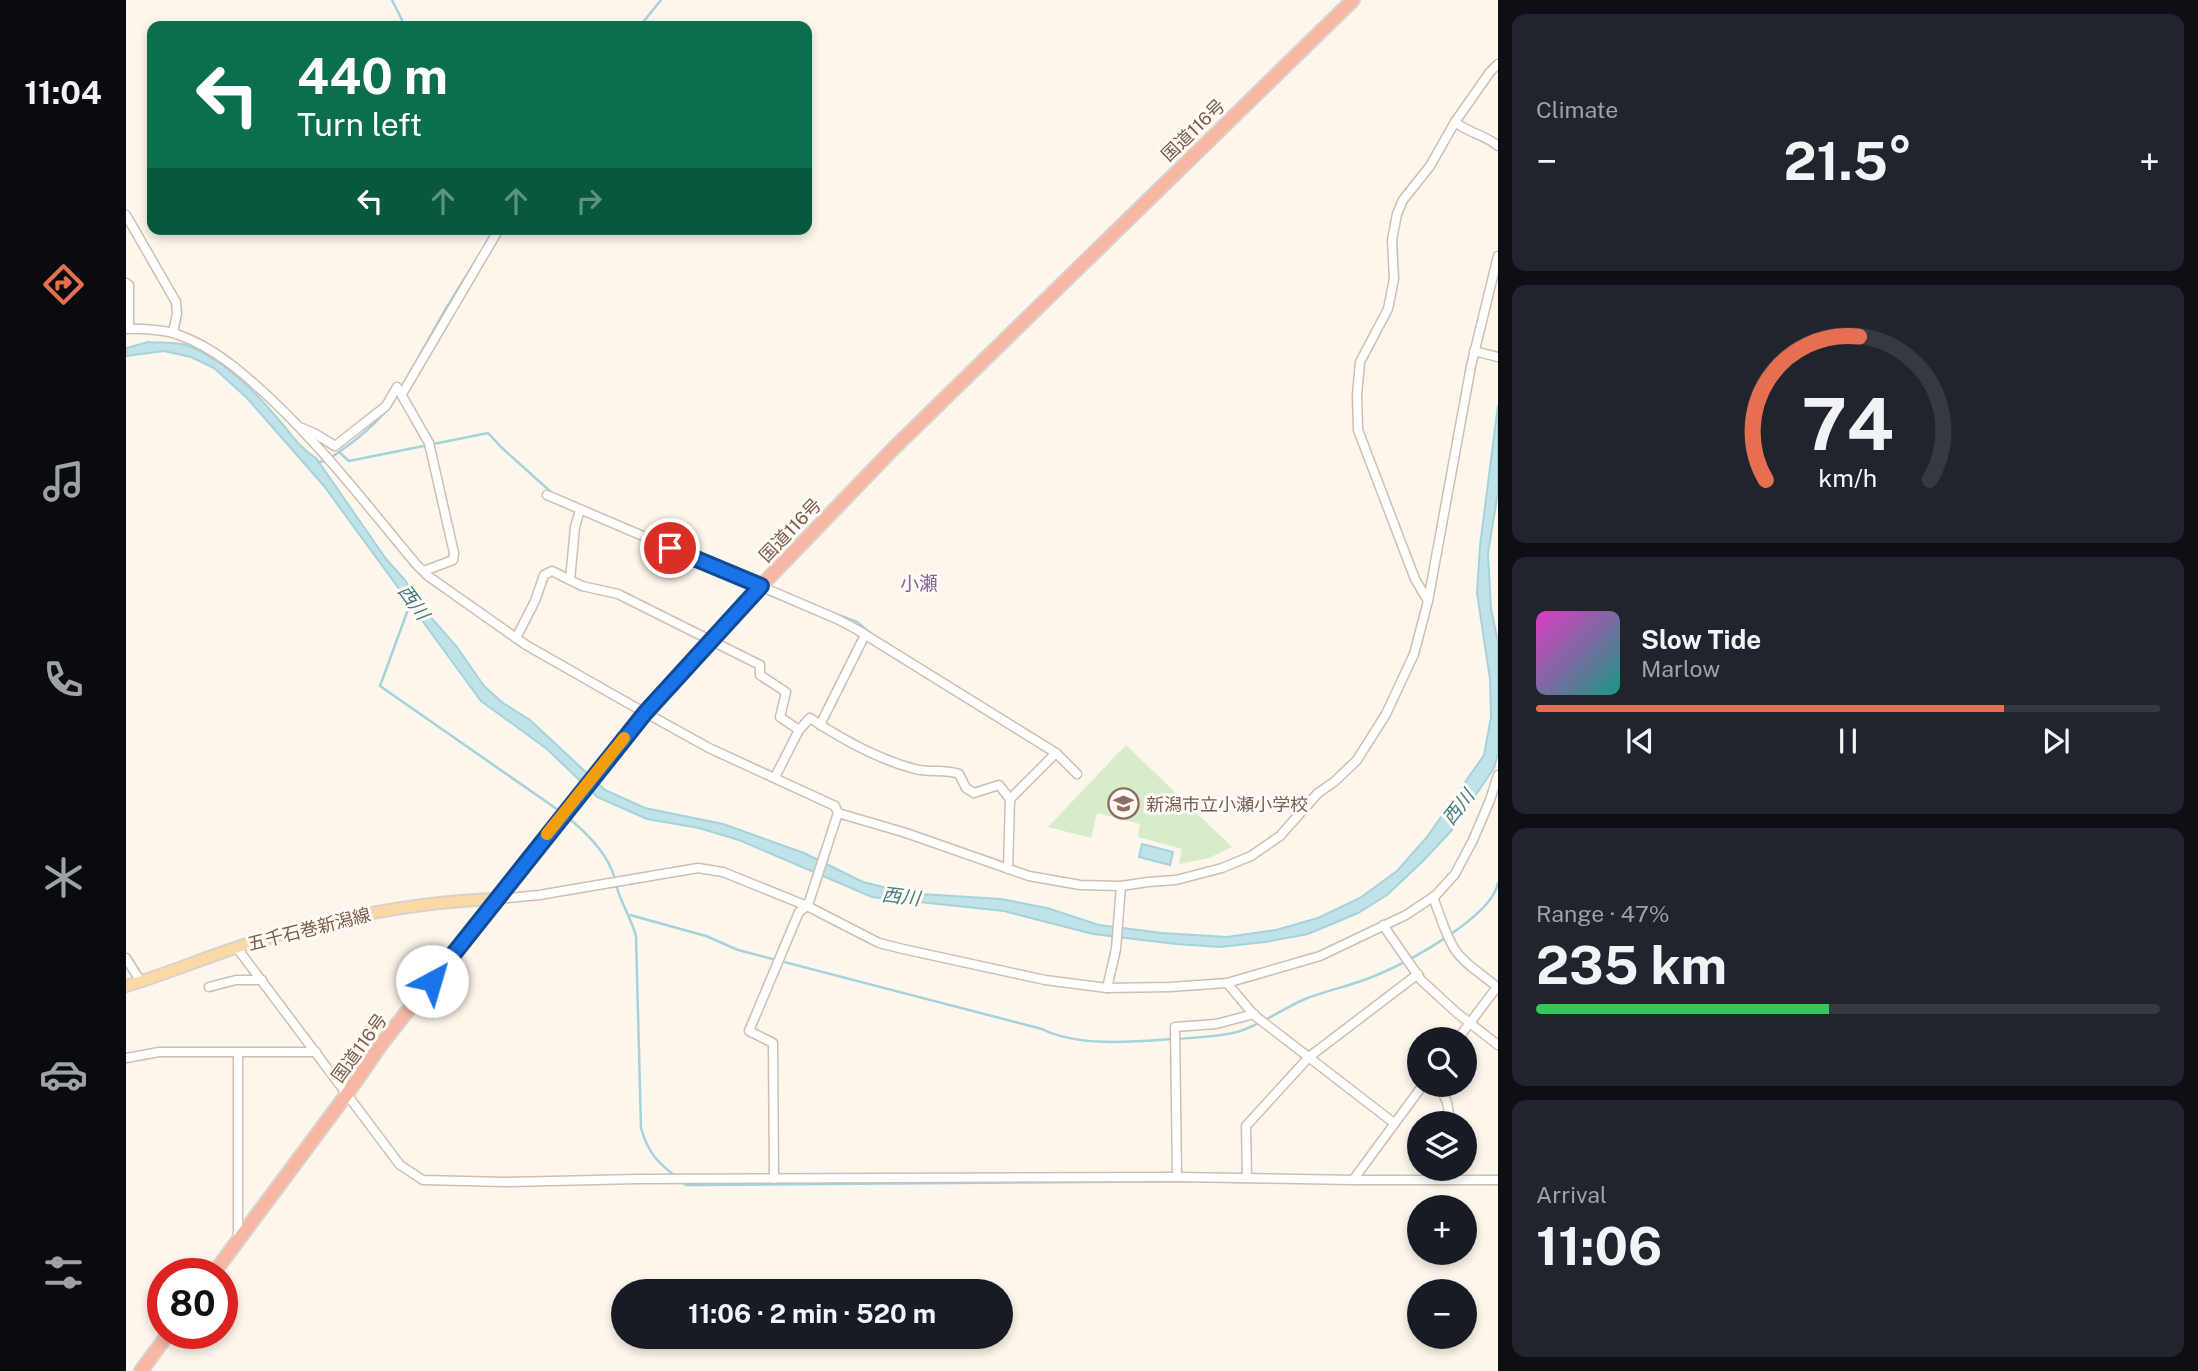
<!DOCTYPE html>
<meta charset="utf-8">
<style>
:root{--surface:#171b24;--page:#20242c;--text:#f1f3f6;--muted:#9ea1a6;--line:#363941;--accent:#e76f51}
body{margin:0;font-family:"Public Sans","Noto Sans JP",sans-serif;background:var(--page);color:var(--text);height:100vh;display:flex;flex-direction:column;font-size:26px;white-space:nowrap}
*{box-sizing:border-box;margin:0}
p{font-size:23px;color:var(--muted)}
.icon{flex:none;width:38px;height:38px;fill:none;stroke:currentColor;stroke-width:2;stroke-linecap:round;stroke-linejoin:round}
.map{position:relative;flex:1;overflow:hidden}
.side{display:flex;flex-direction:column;gap:14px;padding:14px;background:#0d0f14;width:700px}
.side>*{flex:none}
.top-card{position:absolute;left:21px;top:21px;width:665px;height:214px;border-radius:14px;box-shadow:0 4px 10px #0003;background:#0b6e4f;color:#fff;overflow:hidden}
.buttons{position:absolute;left:1281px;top:1027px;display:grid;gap:14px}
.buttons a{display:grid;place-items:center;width:70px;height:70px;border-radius:50%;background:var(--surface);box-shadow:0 4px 10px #0003;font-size:35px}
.speed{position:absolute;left:21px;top:1258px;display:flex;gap:14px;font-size:35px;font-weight:700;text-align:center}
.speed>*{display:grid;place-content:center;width:91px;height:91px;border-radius:50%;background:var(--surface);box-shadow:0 4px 10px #0003;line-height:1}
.speed .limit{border:10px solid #d22;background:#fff;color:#111}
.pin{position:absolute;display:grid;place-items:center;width:60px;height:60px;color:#fff;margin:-30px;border:4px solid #fff;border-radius:50%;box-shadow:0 2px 7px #0007}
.me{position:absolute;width:77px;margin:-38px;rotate:39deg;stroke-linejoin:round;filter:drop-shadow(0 0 5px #0008)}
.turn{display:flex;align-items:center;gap:24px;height:147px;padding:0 35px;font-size:32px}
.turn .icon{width:91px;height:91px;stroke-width:2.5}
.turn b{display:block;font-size:49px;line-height:60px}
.lanes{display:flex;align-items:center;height:66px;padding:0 35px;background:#0003;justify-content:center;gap:35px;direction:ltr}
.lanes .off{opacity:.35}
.big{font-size:52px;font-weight:700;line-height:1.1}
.side .card{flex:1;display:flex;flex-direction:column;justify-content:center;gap:10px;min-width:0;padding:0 24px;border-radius:14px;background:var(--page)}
.side .dial{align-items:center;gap:0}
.dial svg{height:182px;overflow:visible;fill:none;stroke:var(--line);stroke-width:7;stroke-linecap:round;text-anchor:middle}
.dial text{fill:var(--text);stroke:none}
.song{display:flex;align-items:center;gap:21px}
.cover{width:84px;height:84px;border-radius:10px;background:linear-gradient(135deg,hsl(310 70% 55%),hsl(170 70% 35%))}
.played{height:7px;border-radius:4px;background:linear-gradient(90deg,var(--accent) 75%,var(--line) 75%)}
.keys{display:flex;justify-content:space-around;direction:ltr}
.heat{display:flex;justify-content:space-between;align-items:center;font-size:38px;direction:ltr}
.charge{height:10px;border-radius:5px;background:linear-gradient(90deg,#34c759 47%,var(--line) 0)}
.trip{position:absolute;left:485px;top:1279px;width:402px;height:70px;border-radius:35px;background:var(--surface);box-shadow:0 4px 10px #0003;font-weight:700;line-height:70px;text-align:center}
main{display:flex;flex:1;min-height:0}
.menu{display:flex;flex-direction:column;width:126px;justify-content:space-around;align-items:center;background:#090b0e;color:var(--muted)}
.menu .icon{width:49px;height:49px}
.menu .on{color:var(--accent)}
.menu b{font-size:32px;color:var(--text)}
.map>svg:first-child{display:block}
.green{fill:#d8ecc9}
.water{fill:#bfe3e8;stroke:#a5d3da;stroke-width:2}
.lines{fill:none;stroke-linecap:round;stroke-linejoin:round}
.stream{stroke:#a5d3da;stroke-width:2.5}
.minor-casing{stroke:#d1beb0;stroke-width:11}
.major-casing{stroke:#dad1cd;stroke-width:14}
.highway-casing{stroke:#dad1cd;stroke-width:16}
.minor{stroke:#fff;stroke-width:8}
.major{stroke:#fbd9a5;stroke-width:10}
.highway{stroke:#f7b7a3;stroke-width:12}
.route-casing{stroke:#114b97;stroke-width:18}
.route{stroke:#1a73e8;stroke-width:12}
.slow{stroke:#f59e0b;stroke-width:12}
.labels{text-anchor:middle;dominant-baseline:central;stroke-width:6;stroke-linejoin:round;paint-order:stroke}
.street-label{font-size:18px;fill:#7a5c4d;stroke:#fffaf3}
.education-label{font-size:18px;fill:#785e54;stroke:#fffaf3;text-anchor:start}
.neighbourhood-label{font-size:19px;fill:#846695;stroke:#fffaf3}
.water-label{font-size:19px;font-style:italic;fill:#437c86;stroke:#fffaf3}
</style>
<main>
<nav class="menu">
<b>11:04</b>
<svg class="icon on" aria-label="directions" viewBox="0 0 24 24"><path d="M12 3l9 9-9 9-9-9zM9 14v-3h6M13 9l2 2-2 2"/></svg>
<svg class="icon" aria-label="music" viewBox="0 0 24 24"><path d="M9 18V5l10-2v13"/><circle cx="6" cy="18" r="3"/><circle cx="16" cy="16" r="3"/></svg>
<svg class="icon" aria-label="phone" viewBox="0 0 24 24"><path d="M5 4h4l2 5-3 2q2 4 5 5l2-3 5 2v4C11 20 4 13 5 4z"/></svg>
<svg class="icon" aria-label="climate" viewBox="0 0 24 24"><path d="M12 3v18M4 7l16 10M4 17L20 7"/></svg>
<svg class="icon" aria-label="car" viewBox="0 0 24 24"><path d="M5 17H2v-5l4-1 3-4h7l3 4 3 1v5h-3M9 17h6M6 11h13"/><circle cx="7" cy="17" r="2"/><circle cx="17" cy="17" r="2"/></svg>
<svg class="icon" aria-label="filters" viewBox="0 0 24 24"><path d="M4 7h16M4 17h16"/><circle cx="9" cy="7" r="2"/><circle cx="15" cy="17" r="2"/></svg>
</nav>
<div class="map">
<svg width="1372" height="1371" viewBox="0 0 1372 1371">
<rect width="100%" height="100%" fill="#fdf6ec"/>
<polygon class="green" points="1000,745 1106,847 1083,858 1053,864 1056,849 1012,837 1014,824 971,813 965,838 922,827"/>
<g class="water">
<path d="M22 342C34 343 48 342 60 345 96 358 128 390 152 419 164 432 174 449 190 458L260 559 279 580 294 605 331 647 358 686 377 703 404 720 479 790 519 808 597 824 678 853 737 882 757 887 791 891 795 894 875 899 921 908 973 925 1036 933 1101 937 1150 930 1192 918 1234 898 1271 871 1301 837 1358 755 1365 717 1364 679 1351 593 1354 546 1372 405V492L1362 553 1365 609 1372 642V753L1368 768 1325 831 1297 861 1261 895 1232 913 1182 934 1139 942 1094 947 1050 944 967 934 878 911 746 897 613 840 573 828 521 819 471 797 421 749 355 701 198 486 121 398 88 368 65 357 38 351 0 356V348Z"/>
<polygon points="1016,844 1047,852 1044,865 1013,857"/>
</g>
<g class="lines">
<g class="stream">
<polyline points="266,0 279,26"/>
<polyline points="514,26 535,0"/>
<polyline points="284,372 319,310 350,260"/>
<polyline points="213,452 223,461 362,433 376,448 425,492"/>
<path d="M192 462 200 461C227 443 256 421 273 393"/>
<polyline points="284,604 254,686 435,812"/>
<polyline points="689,606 731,622 748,636"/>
<path d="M440 816C460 832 482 853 489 879"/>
<path d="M490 885C495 903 505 918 510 936L515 1128C522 1152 530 1161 549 1176"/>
<path d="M504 915 580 936 612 950 916 1029C951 1047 1007 1042 1046 1039"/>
<path d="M1052 1039C1072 1037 1092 1037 1111 1032 1135 1025 1156 1009 1179 999 1202 990 1228 985 1251 975 1282 962 1366 917 1372 883"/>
<polyline points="554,1181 560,1185 578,1185 1092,1181"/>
<polyline points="1106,1182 1313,1184"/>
<polyline points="1358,1184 1372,1184"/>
</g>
<defs>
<g id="minor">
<path d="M1329 122C1343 133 1361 136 1372 146"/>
<polyline points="0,215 50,302 51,314 47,332"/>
<polyline points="0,283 3,285 3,328"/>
<path d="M0 329C13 328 41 330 53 335 89 348 117 373 145 399 199 450 243 508 290 564L302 576 400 645 500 702 583 748 709 806 712 813 780 833 903 876 954 885 995 886 1022 882 1050 880 1096 868 1125 856 1154 836 1192 793 1208 782 1231 760 1260 714 1288 654 1302 601 1345 366 1372 256"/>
<polyline points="1348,351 1372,357"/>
<polyline points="276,394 373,229"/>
<polyline points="176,428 188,433 209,446 260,406 271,387 303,443 328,553 327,560 298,571"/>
<polyline points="421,495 711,619 730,629 930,753 951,774"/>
<polyline points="444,580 449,527 454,510"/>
<polyline points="1302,601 1289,579 1232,430 1231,395 1234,362 1262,309 1268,279 1266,240 1271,214 1277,200 1304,166 1329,122 1364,72 1372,64"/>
<polyline points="390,638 409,601 418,575 426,571 456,586 492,594 634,665 634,675 660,692 654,717 673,730"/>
<polyline points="694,725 739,635"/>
<path d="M649 777 673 730 684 718C717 740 751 759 789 769 803 773 819 769 833 774L840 788 848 793 873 785 884 799 882 869"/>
<polyline points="884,799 930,753"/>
<path d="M1307 897C1314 915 1319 934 1329 950 1340 966 1358 975 1372 988"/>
<polyline points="372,899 413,895 572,868 597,872 681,906 753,943 777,949 919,980 981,988 1044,987 1101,983 1194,956 1280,915 1310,895 1329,874 1347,840 1364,800 1372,775"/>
<polyline points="1257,925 1295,980 1331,1013 1372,1045"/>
<polyline points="111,948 274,1165 297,1180 380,1182 512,1179 1051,1177 1227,1180 1372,1180"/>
<polyline points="0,958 15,982"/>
<polyline points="1101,983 1128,1015 1268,1123"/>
<polyline points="83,987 110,980 136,980"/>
<polyline points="981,988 990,949 995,886"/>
<polyline points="1331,1040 1371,987"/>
<polyline points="112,1052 112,1239"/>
<polyline points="0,1058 33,1052 190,1052"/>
<path d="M1309 1085C1322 1096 1323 1107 1323 1124"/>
<polyline points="1320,1169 1320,1180"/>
<polyline points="1051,1177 1049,1027 1090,1024 1128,1014"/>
<polyline points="1121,1177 1120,1126 1183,1057 1292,974"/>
<polyline points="648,1179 647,1043 623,1031 673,912 681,906 683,902 712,813"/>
<polyline points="1227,1180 1297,1085"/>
</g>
<path id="major" d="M0 986C41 974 80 957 121 944 199 920 290 901 372 899"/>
<g id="highway">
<polyline points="87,1274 221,1094 257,1042 518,713 635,586 767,449 1227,0"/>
<polyline points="15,1371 42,1334"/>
</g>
</defs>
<use href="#minor" class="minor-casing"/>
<use href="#major" class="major-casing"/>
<use href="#highway" class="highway-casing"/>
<use href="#minor" class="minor"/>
<use href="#major" class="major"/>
<use href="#highway" class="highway"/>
</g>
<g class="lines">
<defs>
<polyline id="route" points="306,981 519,713 635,586 544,548"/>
</defs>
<use href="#route" class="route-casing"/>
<use href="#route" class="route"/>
<polyline class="slow" points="421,834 498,738"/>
</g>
<defs>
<symbol id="school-ring" viewBox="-11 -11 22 22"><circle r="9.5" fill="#fffaf3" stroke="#8d6e63" stroke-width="1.5"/><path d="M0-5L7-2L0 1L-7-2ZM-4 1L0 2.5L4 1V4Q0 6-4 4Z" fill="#8d6e63"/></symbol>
</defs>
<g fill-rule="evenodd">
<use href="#school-ring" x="980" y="786" width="35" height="35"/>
</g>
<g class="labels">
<g class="street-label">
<text transform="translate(1067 130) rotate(-44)">国道116号</text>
<text transform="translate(664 530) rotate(-46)">国道116号</text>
<text transform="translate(183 929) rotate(-14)">五千石巻新潟線</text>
<text transform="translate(233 1048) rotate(-54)">国道116号</text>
</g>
<g class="education-label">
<text x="1020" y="804">新潟市立小瀬小学校</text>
</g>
<g class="neighbourhood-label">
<text x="793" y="583">小瀬</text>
</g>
<g class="water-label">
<text transform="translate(288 602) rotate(54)">西川</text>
<text transform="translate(1332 807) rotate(-52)">西川</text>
<text transform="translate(775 896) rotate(7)">西川</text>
</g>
</g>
</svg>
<div class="buttons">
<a><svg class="icon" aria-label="search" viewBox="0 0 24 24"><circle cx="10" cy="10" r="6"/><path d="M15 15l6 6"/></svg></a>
<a><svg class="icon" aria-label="layers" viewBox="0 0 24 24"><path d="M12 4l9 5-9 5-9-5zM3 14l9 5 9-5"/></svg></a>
<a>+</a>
<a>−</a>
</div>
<div class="speed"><div class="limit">80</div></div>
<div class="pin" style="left:544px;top:548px;background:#d93025"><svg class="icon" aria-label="arrive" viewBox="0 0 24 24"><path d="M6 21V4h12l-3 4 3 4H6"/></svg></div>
<svg class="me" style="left:306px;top:981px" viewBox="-20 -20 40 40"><circle r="19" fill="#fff"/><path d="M0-13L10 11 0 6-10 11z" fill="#1a73e8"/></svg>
<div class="trip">11:06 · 2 min · 520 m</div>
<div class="top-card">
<div class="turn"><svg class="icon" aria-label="left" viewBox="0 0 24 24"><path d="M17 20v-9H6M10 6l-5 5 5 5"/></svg><div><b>440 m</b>Turn left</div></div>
<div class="lanes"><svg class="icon" aria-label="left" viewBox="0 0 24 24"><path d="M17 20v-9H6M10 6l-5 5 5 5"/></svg><svg class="icon off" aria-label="ahead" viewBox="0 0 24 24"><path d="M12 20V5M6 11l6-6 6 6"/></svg><svg class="icon off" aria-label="ahead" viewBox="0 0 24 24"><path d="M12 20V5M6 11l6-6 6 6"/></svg><svg class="icon off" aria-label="right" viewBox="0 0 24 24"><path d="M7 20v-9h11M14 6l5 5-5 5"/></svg></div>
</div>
</div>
<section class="side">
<div class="card"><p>Climate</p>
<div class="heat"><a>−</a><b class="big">21.5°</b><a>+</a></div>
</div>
<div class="card dial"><svg viewBox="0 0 100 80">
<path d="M14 69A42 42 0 1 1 86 69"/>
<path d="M14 69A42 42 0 0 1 55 6" stroke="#e76f51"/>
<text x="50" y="56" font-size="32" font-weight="700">74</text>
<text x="50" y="72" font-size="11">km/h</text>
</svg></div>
<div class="card">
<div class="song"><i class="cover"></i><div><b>Slow Tide</b><p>Marlow</p></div></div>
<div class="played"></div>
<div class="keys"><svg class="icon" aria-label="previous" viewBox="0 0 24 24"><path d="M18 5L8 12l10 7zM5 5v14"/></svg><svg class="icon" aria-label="pause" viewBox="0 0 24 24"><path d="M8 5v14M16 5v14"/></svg><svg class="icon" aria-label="next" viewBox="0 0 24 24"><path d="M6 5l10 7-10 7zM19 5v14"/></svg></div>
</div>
<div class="card"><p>Range · 47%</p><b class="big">235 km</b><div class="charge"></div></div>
<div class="card"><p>Arrival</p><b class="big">11:06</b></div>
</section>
</main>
